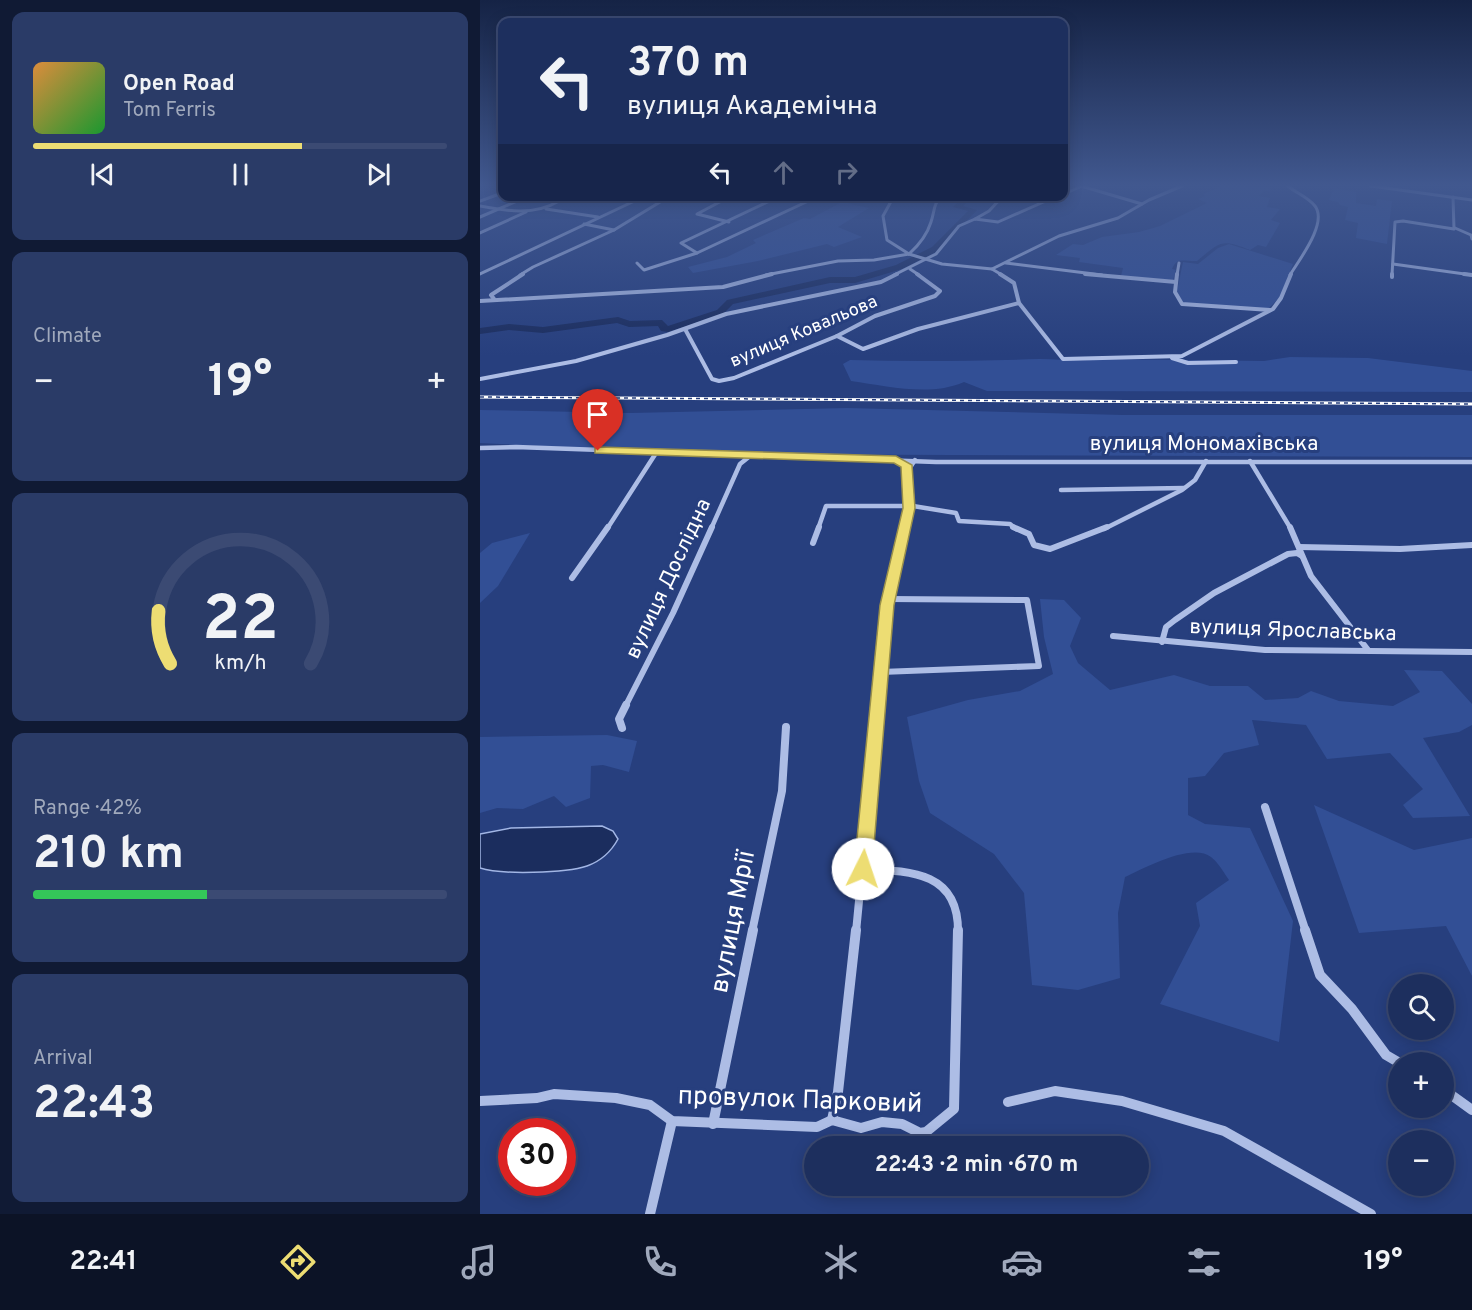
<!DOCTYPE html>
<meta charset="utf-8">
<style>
:root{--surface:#1d2f5e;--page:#2a3b67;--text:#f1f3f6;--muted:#a0a9bc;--line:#3b4a73;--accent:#eddd73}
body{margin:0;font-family:Overpass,sans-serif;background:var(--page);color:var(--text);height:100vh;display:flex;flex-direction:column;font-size:22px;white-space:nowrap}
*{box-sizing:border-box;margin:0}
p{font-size:20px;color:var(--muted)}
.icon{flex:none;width:33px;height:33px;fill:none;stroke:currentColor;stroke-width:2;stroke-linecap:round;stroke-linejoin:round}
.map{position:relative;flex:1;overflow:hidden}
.sheet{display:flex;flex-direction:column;gap:12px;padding:12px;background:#101a34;width:480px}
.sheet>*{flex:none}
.banner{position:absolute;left:18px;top:18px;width:570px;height:183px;border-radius:12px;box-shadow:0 3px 15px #0003,0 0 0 2px var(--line);background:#1d2f5e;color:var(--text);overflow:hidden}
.tools{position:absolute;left:908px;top:974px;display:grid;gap:12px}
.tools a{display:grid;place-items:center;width:66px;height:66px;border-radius:50%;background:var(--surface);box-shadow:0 3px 15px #0003,0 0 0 2px var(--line);font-size:30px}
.speed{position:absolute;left:18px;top:1118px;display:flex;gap:12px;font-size:30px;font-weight:700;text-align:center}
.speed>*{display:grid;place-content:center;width:78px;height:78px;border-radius:50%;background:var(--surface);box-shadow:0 3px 15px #0003,0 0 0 2px var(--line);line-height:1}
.speed .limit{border:9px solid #d22;background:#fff;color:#111}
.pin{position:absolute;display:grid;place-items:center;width:51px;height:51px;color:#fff;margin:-62px -26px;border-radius:50% 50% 50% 0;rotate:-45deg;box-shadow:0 0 6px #0007}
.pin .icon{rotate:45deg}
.me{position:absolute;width:66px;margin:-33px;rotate:4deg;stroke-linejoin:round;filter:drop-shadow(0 0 4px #0008)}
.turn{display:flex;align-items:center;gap:21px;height:126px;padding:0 30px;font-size:27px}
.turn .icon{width:78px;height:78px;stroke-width:2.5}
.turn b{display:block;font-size:42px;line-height:51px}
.lanes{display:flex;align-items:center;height:57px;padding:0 30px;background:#0003;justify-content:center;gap:30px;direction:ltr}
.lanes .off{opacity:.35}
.big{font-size:45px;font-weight:700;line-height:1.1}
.sheet .tile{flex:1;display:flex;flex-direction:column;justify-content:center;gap:9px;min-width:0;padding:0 21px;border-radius:12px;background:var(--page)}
.sheet .dial{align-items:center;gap:0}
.dial svg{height:156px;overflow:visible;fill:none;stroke:var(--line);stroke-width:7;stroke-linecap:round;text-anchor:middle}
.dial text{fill:var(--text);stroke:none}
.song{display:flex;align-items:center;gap:18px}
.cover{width:72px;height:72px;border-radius:9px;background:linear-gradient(135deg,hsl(30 70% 55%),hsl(130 70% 35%))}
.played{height:6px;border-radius:3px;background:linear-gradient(90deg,var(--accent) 65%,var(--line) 65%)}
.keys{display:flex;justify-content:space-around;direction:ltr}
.heat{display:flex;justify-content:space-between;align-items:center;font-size:33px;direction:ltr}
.charge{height:9px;border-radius:4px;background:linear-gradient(90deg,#34c759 42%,var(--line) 0)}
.trip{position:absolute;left:324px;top:1136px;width:345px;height:60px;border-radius:30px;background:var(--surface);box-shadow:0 3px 15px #0003,0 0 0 2px var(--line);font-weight:700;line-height:60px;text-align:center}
.menu{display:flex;height:96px;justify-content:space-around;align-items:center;background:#0c1326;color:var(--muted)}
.menu .icon{width:42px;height:42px}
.menu .on{color:var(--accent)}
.menu b{font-size:27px;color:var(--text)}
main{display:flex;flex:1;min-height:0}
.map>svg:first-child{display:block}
.green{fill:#324f95}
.water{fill:#1b2d5e;stroke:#a2b6e5;stroke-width:1.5}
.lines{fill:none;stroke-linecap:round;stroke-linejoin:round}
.river{fill:#1b2d5e;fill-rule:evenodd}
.minor-far5{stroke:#adbde5;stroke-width:3}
.minor-far4{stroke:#adbde5;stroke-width:4}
.minor-far3{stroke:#adbde5;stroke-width:4.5}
.minor-far2{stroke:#adbde5;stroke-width:6}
.minor-far1{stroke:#adbde5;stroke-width:8}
.minor{stroke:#adbde5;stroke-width:10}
.rail-casing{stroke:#fff;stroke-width:3}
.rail{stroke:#273f7e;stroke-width:1.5;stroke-dasharray:4;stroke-linecap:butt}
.route{fill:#eddd73;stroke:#9a904b;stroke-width:1.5}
.labels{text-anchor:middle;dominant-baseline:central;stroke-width:6;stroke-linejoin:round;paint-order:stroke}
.far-street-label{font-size:18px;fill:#fff;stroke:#273f7e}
.street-label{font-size:21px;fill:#fff;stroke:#273f7e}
.near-street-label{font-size:26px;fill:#fff;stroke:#273f7e}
</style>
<main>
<section class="sheet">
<div class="tile">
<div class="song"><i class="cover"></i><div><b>Open Road</b><p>Tom Ferris</p></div></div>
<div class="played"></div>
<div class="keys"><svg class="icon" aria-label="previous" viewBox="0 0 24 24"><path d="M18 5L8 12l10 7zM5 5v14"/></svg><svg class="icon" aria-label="pause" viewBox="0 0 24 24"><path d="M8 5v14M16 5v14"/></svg><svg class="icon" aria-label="next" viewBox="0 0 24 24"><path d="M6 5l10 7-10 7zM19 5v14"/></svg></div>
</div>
<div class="tile"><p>Climate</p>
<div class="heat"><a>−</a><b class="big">19°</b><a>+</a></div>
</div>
<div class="tile dial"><svg viewBox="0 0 100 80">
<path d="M14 69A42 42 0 1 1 86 69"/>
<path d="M14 69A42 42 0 0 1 8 42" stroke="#eddd73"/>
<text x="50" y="56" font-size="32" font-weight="700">22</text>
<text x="50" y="72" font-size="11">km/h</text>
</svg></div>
<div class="tile"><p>Range · 42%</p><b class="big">210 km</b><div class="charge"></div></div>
<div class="tile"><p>Arrival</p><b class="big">22:43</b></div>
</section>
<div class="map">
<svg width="992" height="1214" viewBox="0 0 992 1214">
<rect width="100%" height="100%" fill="#273f7e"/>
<g class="green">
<path d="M742 186 791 187 790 192 784 190 779 196 790 198 787 207 800 209 791 220 800 223 786 247 778 245 770 250C741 238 740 242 717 261 706 262 697 256 692 269L696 270 693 280 641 276 643 268 599 262 600 258 576 255 593 244 603 245 622 237 659 232 680 226 727 203 718 199 725 196 723 194Z"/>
<polygon points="854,188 876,192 876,203 896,206 897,199 912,201 907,244 876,238 878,223 865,220 868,207 860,205 858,202 849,200"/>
<polygon points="362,202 389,208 358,227 382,237 354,247 347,244 278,261 213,273 208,267 247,257 276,243 273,240 324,218 330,219"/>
<polygon points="749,244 813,264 800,297 788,309 703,303 697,291 703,262 718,264 738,248"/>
<path d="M810 357 888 358 992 371V392L507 391 484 382C450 397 407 386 371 381L363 364 370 360C433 362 496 361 560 359 580 359 599 362 620 359L784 361Z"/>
<polygon points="367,408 643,415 992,415 992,457 223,454 0,443 0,410 151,413"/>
<polygon points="50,533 18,586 0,603 0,553 12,543"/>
<path d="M560 599 584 600 601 618 590 646 598 663 630 690 694 675 730 686H768L785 700 818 698 831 691 859 701 913 706 940 692 924 670 962 671 992 704V725L979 732 943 738 990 816 933 818 923 805 943 789 910 753 847 759 826 725 772 720 779 745 744 753 725 776 708 778V815L725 824 770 828 813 921 799 1042 680 1004 720 926 716 903 749 880C744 873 738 862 731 857 712 842 664 868 645 877L638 913 640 978 598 990 552 985 544 893 514 854 450 813 439 781 427 717 488 700 540 691 573 674 564 637Z"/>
<polygon points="127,735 157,741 149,772 123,765 111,766 110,798 86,807 74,796 43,809 17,808 0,813 0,737"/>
<polygon points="834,805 934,850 992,838 992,976 966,926 879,933"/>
</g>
<path class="water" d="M122 826 133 831 138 839C131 852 121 861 107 866 86 873 21 875 0 868V834L31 828Z"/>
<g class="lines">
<polygon class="river" points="479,196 487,196 485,199 488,201 483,206 497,210 458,251 422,269 375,283 350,283 253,304 243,314 188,332 181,331 178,326 149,327 137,323 63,333 29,330 0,334 0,328 29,324 63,327 138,317 150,321 182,320 188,326 237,310 247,300 350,277 375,277 416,265 452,247 488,211 473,207 479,201 477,199"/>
<g class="minor-far5">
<polyline points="601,186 662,204"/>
<path d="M808 186C816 193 828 197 835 206 848 223 819 260 810 275"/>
<polyline points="891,186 992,200"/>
<polyline points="584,194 602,186"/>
<polyline points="414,196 403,216 407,240 429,254"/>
<polyline points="0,201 22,193"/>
<path d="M0 206C27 211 54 216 79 201"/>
<polyline points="66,209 118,217"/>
<polyline points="0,217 44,198"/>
<polyline points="495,219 509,211 523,196"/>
<polyline points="249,222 217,214 251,196"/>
<polyline points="104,224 134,230"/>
<polyline points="975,228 991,235 992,239"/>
<polyline points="0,233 46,212"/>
<polyline points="217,253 201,243 300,196"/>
<path d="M429 254C439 245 447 235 451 222 455 210 453 204 462 196"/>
<polyline points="157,263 164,270 217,253 339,196"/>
<polyline points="526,263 622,275"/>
<polyline points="913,264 992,275"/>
<polyline points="430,269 439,275"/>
<polyline points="512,269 522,275"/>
<polyline points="0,274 165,196"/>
<polyline points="40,275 53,267 134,230 190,196"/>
<polyline points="286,275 358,261 394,260 429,254 462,264 512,269 579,236 638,218 669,200 702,186"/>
<polyline points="414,275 456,254 479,226 495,219 518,222 577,196"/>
<polyline points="697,275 699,263"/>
<polyline points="912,275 915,222 923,221 974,229 973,197"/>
</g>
<g class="minor-far4">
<polyline points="520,274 534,283 539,303 583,359 702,356 793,309 801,298 811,274"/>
<polyline points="605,274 696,282"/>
<polyline points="697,274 695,292 702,304 790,310"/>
<polyline points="984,274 992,275"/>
<polyline points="912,277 912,274"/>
<polyline points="14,299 11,295 43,274"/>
<polyline points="0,301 243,287 292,274"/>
<polyline points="205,329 232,379 239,381 254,378 357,336 395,316 455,296 460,291 437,274"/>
<polyline points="357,336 383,349 438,329 539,303"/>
<polyline points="692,358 708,363 756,362"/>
<polyline points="0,379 96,361 187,335 246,314 401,282 417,274"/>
</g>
<g class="minor-far3">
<polyline points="0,448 36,447 456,462 992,462"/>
<polyline points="770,461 811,529"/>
<polyline points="581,490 704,488"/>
<polyline points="127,529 176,453"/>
<polyline points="231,529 260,464 270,456"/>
<polyline points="338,529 346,506 433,506 476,513 479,521 530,524 536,529"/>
<polyline points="424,529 429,508 429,469 435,460"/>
<polyline points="624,529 702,490 715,480 726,461"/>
</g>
<g class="minor-far2">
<polyline points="533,527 549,534 554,545 570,549 627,527"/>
<polyline points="810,527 831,576 888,650"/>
<polyline points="333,543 339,527"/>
<polyline points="819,547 920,549 992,545"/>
<polyline points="92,578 128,527"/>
<polyline points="633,636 785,650 992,652"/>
<polyline points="682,642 686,627 695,620 734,593 808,554 817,553 822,556"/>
<polyline points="401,672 559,666 547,600 409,599"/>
<polyline points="145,707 193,613 232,527"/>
<polyline points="398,707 407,605 425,527"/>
</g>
<g class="minor-far1">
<polyline points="142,728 139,719 146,705"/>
<polyline points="785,807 826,932"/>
<path d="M383 869C429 871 479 871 478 932"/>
<polyline points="272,932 302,791 306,727"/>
<polyline points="376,932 398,705"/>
</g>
<g class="minor">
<polyline points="825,930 840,975 872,1009 906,1055 918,1062"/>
<polyline points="963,1089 992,1110"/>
<polyline points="0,1101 57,1098 74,1094 136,1098 170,1105 192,1121 337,1127 352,1120 381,1128 402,1122 422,1124 440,1133 446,1132 474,1109 478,930"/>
<polyline points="528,1102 575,1091 642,1101 744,1131 891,1214"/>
<polyline points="352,1120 358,1092 376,930"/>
<polyline points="233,1124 273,930"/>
<polyline points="170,1214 192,1121"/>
</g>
<defs>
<polyline id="rail" points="0,397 992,404"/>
</defs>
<use href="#rail" class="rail-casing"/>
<use href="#rail" class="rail"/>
</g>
<linearGradient id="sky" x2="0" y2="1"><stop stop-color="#152345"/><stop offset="0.52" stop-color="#41588f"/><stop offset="1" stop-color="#41588f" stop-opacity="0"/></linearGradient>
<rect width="992" height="356" fill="url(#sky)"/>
<polygon class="route" points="118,447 416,456 432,465 435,508 414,605 392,869 390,875 383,878 377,875 374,869 400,605 423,508 421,467 414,463 115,453 115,448"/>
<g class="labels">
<g class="far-street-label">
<text transform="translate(324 332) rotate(-23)">вулиця Ковальова</text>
</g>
<g class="street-label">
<text x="724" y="444">вулиця Мономахівська</text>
<text transform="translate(189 579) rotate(-65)">вулиця Дослідна</text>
<text transform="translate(813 631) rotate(2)">вулиця Ярославська</text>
</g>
<g class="near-street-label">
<text transform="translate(254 922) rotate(-79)">вулиця Мрії</text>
<text transform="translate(320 1101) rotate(2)">провулок Парковий</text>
</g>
</g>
</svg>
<div class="tools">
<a><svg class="icon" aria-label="search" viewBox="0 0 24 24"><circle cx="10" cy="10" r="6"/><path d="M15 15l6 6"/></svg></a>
<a>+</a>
<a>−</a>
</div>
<div class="speed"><div class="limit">30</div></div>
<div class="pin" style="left:118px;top:451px;background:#d93025"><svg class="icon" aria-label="arrive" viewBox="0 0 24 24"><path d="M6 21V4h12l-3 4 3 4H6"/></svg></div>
<svg class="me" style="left:383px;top:869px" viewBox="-20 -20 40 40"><circle r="19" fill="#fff"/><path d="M0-13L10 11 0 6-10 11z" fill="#eddd73"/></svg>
<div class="trip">22:43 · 2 min · 670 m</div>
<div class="banner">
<div class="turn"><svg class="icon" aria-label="left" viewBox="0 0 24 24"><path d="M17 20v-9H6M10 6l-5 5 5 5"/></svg><div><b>370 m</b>вулиця Академічна</div></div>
<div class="lanes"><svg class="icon" aria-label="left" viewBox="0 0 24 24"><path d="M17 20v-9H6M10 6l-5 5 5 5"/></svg><svg class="icon off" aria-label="ahead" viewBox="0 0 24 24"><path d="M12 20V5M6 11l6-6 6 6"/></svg><svg class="icon off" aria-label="right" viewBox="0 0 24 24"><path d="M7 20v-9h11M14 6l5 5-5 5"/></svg></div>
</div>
</div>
</main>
<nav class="menu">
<b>22:41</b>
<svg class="icon on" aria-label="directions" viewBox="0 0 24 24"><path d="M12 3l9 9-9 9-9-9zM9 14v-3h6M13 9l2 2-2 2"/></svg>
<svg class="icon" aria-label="music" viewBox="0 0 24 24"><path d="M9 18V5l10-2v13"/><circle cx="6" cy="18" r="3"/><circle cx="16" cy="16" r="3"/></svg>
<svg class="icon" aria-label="phone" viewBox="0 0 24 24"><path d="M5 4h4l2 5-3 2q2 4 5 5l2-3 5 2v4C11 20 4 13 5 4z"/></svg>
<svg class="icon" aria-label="climate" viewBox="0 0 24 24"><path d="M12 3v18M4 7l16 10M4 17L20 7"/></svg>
<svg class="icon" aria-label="car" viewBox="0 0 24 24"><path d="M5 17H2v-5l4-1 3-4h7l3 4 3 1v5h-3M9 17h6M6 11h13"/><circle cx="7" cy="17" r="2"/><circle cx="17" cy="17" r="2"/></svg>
<svg class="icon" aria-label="filters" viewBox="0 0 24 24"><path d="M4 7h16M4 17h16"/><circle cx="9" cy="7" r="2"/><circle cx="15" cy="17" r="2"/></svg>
<b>19°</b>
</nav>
